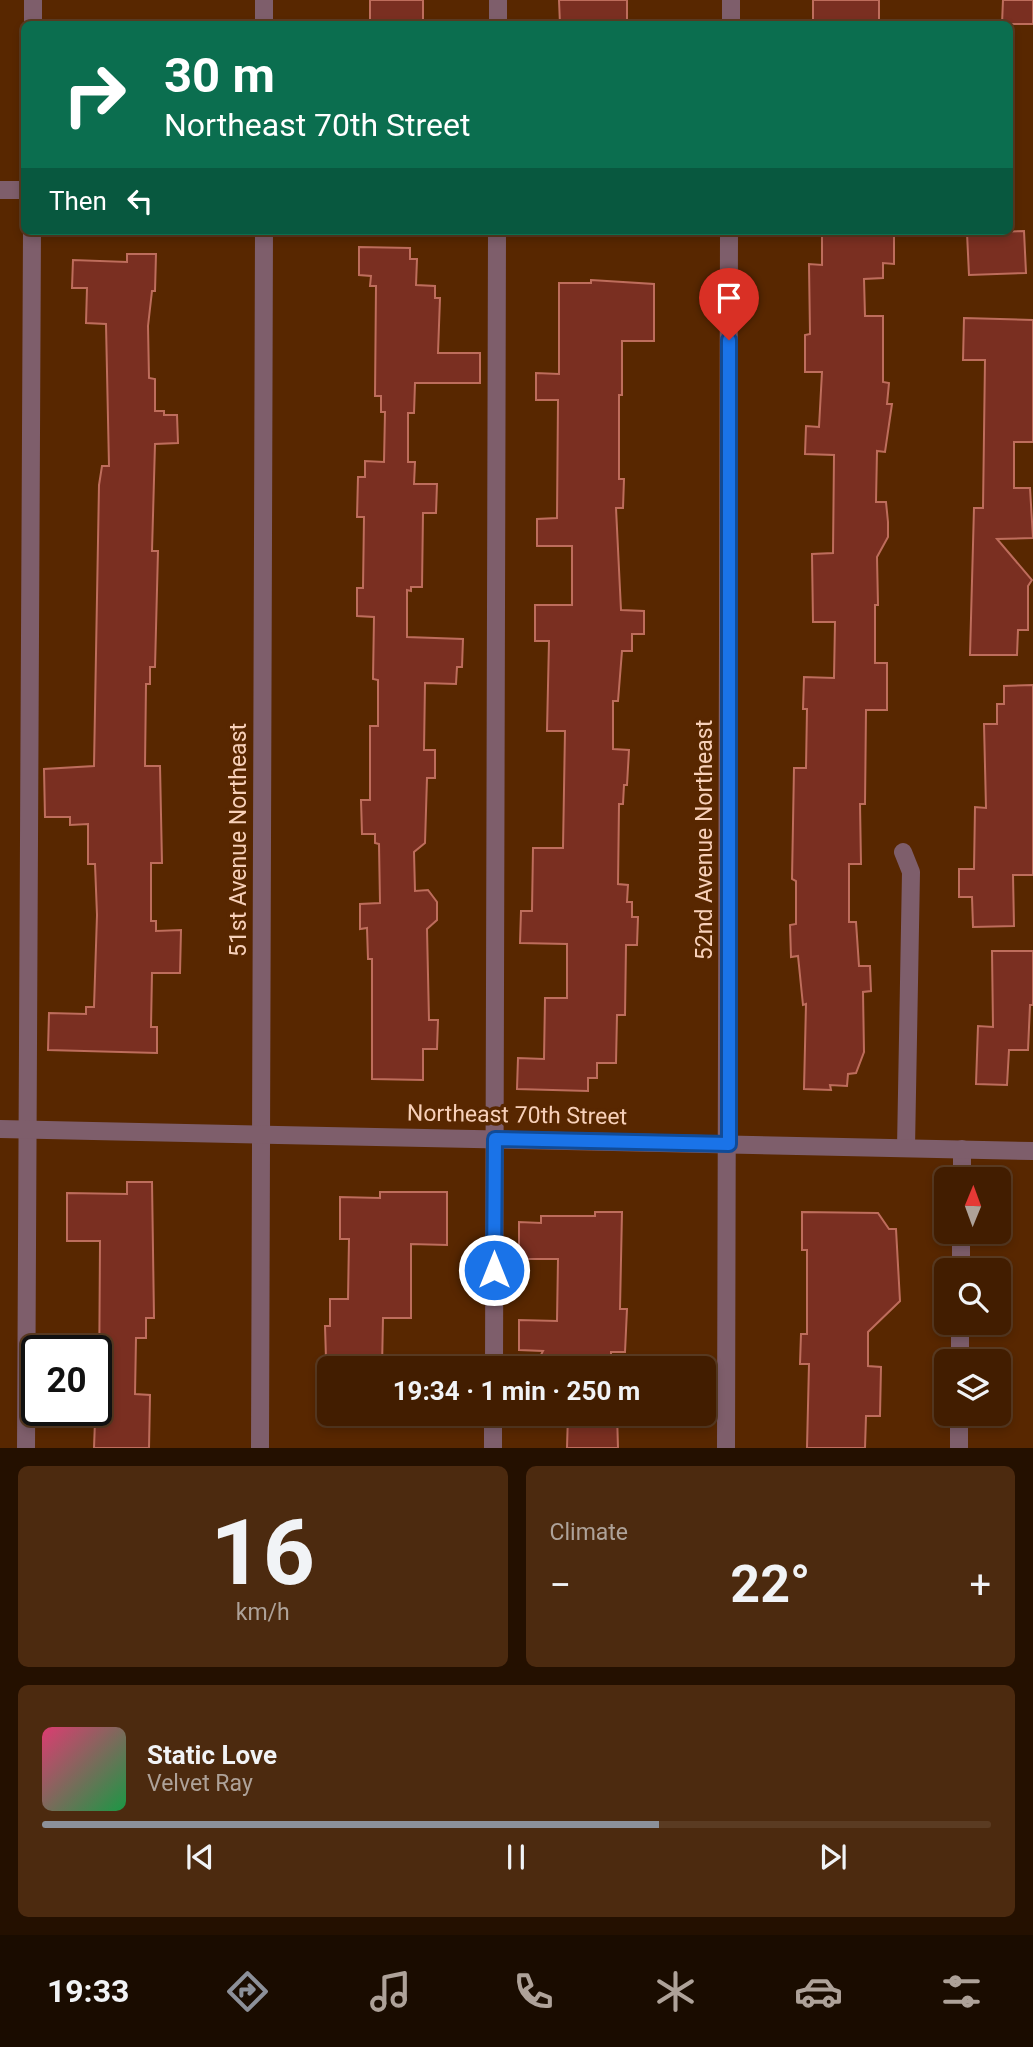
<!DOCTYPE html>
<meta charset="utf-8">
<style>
:root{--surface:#421d00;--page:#4c2a0f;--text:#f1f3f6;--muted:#aea299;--line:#5a3b22;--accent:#8c9099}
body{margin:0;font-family:Roboto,sans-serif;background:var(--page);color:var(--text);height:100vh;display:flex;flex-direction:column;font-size:26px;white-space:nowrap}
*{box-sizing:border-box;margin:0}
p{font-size:23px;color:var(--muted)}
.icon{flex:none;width:38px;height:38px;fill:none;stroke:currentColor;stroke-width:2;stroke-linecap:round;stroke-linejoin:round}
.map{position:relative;height:1448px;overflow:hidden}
.details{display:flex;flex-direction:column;gap:18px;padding:18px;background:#241000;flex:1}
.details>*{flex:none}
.guide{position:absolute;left:21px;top:21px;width:992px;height:214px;border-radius:10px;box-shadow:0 4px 10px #0003,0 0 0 2px var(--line);background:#0b6e4f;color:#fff;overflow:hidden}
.needle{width:46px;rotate:1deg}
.fabs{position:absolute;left:934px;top:1167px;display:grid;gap:14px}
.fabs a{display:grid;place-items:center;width:77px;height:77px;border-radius:10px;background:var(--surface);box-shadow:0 4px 10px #0003,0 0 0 2px var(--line);font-size:35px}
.speed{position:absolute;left:21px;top:1335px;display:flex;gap:14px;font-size:35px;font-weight:700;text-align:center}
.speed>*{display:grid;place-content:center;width:91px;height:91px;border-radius:50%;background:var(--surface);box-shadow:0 4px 10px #0003,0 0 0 2px var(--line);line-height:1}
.speed .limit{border:4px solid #111;border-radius:10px;background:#fff;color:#111}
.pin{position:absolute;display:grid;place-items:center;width:60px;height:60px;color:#fff;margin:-72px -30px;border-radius:50% 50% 50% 0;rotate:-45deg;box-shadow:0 0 7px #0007}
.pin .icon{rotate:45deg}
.me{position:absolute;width:77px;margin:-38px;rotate:0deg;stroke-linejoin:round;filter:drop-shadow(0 0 5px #0008)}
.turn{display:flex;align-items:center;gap:24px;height:147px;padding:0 28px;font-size:32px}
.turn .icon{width:91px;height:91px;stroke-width:2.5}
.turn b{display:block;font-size:49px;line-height:60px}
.then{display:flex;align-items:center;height:66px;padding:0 28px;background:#0003;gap:14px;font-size:26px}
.big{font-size:52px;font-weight:700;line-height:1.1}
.details .card{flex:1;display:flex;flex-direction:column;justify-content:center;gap:10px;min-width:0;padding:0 24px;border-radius:10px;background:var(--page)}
.details .dial{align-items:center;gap:0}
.dial b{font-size:91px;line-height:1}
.song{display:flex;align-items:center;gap:21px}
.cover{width:84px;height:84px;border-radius:10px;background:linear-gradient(135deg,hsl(340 70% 55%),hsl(140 70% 35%))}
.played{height:7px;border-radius:4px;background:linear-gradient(90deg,var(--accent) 65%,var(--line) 65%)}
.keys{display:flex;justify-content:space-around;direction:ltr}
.heat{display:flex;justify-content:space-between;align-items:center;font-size:38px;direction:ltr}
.details .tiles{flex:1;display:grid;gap:18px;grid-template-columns:1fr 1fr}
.card:last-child{grid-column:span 2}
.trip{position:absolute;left:317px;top:1356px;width:399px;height:70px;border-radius:10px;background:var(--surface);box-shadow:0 4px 10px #0003,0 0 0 2px var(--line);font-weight:700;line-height:70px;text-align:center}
.dock{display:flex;height:112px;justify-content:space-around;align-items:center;background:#1a0c00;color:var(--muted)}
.dock .icon{width:49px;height:49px}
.dock .on{color:var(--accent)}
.dock b{font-size:32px;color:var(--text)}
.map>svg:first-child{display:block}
.building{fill:#7a2f21;stroke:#be6d5c;stroke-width:2}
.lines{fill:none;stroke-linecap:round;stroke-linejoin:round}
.service{stroke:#7e5e6b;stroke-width:18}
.minor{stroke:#7e5e6b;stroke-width:18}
.tertiary{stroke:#7e5e6b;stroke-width:18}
.route-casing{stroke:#114b97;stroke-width:18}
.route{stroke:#1a73e8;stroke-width:12}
.labels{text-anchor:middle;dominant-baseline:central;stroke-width:7;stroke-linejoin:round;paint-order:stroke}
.street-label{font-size:23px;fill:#f7d0b9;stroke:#582700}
</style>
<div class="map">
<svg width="1033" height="1449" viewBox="0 0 1033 1449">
<rect width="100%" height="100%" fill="#582700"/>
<g class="building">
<rect x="370" y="0" width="53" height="24"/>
<polygon points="559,0 627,0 627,24 560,24"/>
<rect x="813" y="0" width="66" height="24"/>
<polygon points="1003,0 1033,0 1033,24 1002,24"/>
<polygon points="822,231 883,231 883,234 894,234 894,264 883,263 883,278 864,279 865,316 883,316 883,382 889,383 887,404 892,404 885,452 877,451 876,502 886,502 888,522 888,537 877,557 878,605 875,605 875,663 887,663 887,710 866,710 865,804 860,804 861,864 849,864 849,922 856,922 859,966 870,966 871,991 863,992 864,1052 856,1073 848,1074 847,1086 830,1085 831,1090 804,1089 806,1004 803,1005 798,956 791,957 790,925 796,924 796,881 792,879 794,768 806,768 807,709 803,709 804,677 834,678 835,622 813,622 812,554 833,553 834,455 805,454 806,426 819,427 822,372 805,372 805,335 810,334 809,264 822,265"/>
<polygon points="1024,231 1026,273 969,275 967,233"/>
<polygon points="359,247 410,248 410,259 417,259 416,285 435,286 435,298 440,298 438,353 480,353 480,383 415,383 414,413 408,413 408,462 415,462 414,484 437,484 436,513 423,513 422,587 411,587 411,591 407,590 407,637 463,639 462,667 457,667 456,684 425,683 424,750 435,750 435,778 427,778 425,843 414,852 415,891 428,890 437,902 437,920 427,929 429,1020 438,1020 437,1049 423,1049 423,1080 372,1079 372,959 368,959 367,928 360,929 360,904 380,903 379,844 375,843 375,834 362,834 361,800 370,800 370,726 378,726 378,680 373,679 374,617 357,616 357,588 363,588 364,517 357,517 358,477 365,477 365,461 384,462 385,412 381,412 381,396 375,396 376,286 370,286 371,276 359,275"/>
<polygon points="127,254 156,254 155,291 152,291 148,326 149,378 155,379 155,411 164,411 164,415 177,415 178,443 155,444 152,551 158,551 155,667 150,667 150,684 146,684 145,766 160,766 162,863 151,863 151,921 156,921 156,931 181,930 180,973 152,973 151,1027 157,1027 157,1053 48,1050 49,1013 86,1014 86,1007 94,1007 97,915 95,864 88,864 88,824 70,825 70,817 45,817 44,769 94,766 99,485 102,466 109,466 106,324 86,323 87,288 72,288 73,260 127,262"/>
<polygon points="591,280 654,284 654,341 622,341 622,395 619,395 619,479 624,479 623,508 616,508 621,610 644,611 644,634 632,634 632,651 622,651 618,701 613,701 613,749 629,750 627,785 624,785 623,804 619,804 618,884 628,885 627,902 632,902 632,917 638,917 637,945 626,945 625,1015 617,1015 616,1063 597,1063 597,1078 588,1078 588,1091 517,1089 518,1058 544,1059 545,998 567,998 567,944 520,943 521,911 532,911 533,848 563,848 565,731 547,731 549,641 535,641 535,605 572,605 572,546 537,546 537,519 557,518 558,400 536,400 536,373 559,374 559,283 591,283"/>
<polygon points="964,318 1033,320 1033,442 1014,442 1014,488 1030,488 1033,538 997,539 1032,580 1028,586 1028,630 1018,630 1017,655 970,655 974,508 983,508 985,360 963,360"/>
<polygon points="1033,685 1033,875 1013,875 1014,926 973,927 972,897 959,897 959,869 974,869 975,807 986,808 984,724 997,724 997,704 1004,704 1004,686"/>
<polygon points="992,951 1033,951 1033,1005 1030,1005 1028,1050 1009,1050 1007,1085 976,1084 978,1026 993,1027"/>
<polygon points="127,1182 152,1182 154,1318 146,1318 146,1338 136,1338 135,1394 150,1395 149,1448 94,1448 96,1394 99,1394 100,1241 67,1241 67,1193 127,1194"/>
<polygon points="380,1192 447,1192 447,1245 411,1244 411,1318 383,1318 382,1368 329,1368 327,1392 325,1326 330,1326 330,1299 348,1299 349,1239 340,1239 340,1197 380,1198"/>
<polygon points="595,1212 622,1212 620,1309 627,1309 625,1352 611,1352 611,1368 534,1368 543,1351 519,1350 519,1320 557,1321 558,1259 519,1259 519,1222 541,1223 541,1216 595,1216"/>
<polygon points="802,1212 878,1213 889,1229 896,1229 900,1301 868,1332 868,1366 881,1367 880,1416 866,1416 865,1448 807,1448 809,1364 800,1364 801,1334 807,1334 807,1250 802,1250"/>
<polygon points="333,1414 382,1414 381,1423 333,1422"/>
<polygon points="568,1414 617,1414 618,1448 567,1448"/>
</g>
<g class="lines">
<g class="service">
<polyline points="33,24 33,0"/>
<polyline points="498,24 498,0"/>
<polyline points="903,852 911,872 906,1148"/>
<polyline points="962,1180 962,1149"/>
<polyline points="961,1270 961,1232"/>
<polyline points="960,1362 960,1323"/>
<polyline points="494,1368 497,231"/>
<polyline points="26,1449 32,231"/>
<polyline points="493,1449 493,1414"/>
<polyline points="959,1449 959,1414"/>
</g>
<g class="minor">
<polyline points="264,24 264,0"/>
<polyline points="731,24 731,0"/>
<polyline points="0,190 24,190"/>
<polyline points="260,1449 264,231"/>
<polyline points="726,1449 729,231"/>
</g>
<polyline class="tertiary" points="0,1129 1033,1151"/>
</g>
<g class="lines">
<defs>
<polyline id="route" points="494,1270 495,1139 729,1144 729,340"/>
</defs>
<use href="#route" class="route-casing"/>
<use href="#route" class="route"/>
</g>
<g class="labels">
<g class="street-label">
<text transform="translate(238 840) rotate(-90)">51st Avenue Northeast</text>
<text transform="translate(704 840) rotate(-90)">52nd Avenue Northeast</text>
<text transform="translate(517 1115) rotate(1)">Northeast 70th Street</text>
</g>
</g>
</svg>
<div class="fabs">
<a><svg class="needle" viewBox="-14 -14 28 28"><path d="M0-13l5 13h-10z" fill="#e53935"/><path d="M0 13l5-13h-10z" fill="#aea299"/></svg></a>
<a><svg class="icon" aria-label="search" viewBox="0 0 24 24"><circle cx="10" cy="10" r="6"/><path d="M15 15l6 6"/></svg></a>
<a><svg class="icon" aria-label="layers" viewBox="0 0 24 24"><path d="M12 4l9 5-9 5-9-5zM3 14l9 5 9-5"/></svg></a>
</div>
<div class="speed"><div class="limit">20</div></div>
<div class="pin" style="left:729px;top:340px;background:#d93025"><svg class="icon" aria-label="arrive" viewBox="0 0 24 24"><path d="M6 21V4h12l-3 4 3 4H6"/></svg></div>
<svg class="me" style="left:494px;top:1270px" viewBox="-20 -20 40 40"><circle r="17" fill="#1a73e8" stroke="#fff" stroke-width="3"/><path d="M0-11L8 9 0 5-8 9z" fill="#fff"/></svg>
<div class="trip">19:34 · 1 min · 250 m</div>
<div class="guide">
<div class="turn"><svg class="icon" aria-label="right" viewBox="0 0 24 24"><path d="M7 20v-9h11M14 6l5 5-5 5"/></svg><div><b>30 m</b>Northeast 70th Street</div></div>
<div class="then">Then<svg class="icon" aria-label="left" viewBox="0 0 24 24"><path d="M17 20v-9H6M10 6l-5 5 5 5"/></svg></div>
</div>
</div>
<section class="details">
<div class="tiles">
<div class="card dial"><b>16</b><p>km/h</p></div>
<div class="card"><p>Climate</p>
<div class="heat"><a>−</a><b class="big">22°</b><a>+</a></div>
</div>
<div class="card">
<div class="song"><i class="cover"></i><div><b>Static Love</b><p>Velvet Ray</p></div></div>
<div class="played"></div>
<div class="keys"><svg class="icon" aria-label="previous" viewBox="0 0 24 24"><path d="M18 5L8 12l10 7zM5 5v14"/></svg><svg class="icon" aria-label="pause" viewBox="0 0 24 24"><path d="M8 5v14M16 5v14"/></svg><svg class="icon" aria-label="next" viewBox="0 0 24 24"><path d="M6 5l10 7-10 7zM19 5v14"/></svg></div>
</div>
</div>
</section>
<nav class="dock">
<b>19:33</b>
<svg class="icon on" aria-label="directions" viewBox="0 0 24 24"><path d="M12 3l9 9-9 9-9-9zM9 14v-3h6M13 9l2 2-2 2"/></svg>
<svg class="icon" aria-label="music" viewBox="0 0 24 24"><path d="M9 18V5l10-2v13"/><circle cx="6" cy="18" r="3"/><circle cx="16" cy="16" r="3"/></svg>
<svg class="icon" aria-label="phone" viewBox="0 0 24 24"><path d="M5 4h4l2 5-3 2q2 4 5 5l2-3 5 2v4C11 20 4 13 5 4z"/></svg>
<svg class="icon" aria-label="climate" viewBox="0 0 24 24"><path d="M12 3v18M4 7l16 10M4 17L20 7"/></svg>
<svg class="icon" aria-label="car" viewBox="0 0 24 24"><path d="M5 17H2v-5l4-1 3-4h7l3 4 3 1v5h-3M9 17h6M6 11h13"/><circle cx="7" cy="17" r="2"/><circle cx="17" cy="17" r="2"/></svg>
<svg class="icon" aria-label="filters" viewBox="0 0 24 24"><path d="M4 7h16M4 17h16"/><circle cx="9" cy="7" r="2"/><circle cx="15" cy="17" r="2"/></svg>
</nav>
